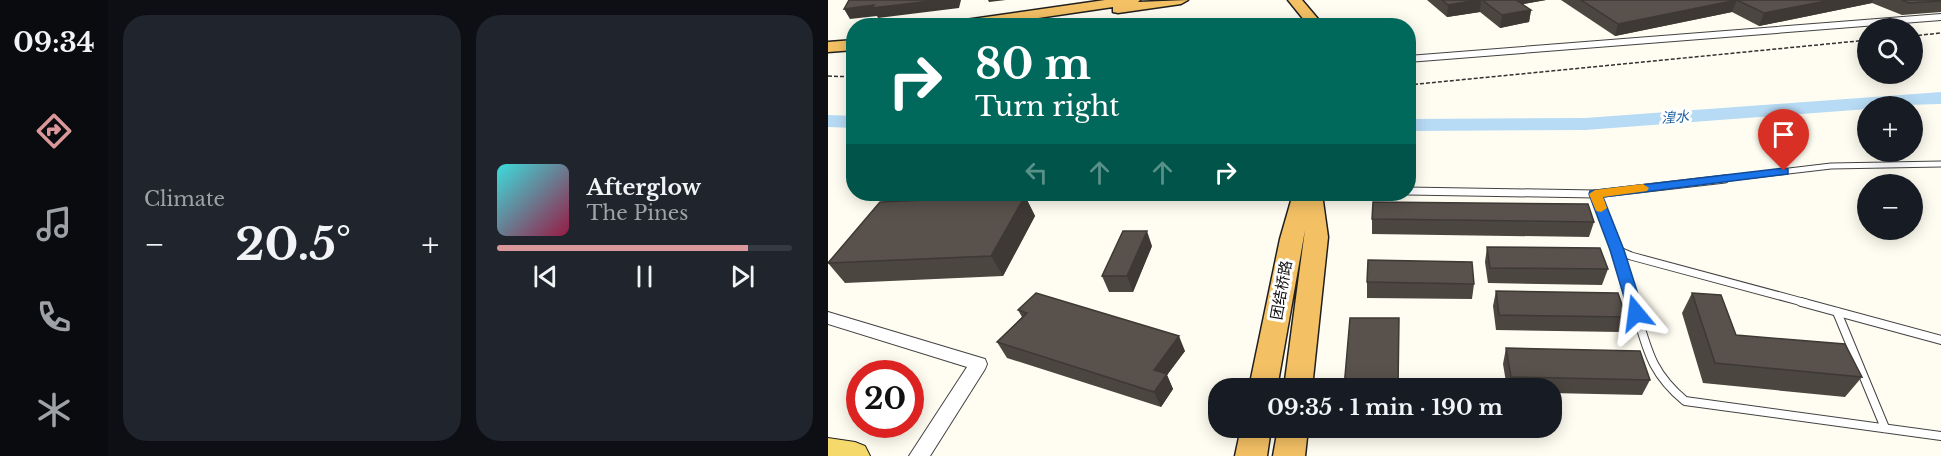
<!DOCTYPE html>
<meta charset="utf-8">
<style>
:root{--surface:#171b24;--page:#20242c;--text:#f1f3f6;--muted:#9ea1a6;--line:#363941;--accent:#da989a}
body{margin:0;font-family:"Libre Baskerville","Noto Sans SC",serif;background:var(--page);color:var(--text);height:100vh;display:flex;flex-direction:column;font-size:22px;white-space:nowrap}
*{box-sizing:border-box;margin:0}
p{font-size:20px;color:var(--muted)}
.icon{flex:none;width:33px;height:33px;fill:none;stroke:currentColor;stroke-width:2;stroke-linecap:round;stroke-linejoin:round}
.map{position:relative;flex:1;overflow:hidden}
.drawer{display:flex;flex-direction:column;gap:15px;padding:15px;background:#0d0f14;width:720px}
.drawer>*{flex:none}
.guide{position:absolute;left:18px;top:18px;width:570px;height:183px;border-radius:24px;box-shadow:0 3px 15px #0003;background:#00695c;color:#fff;overflow:hidden}
.fabs{position:absolute;left:1029px;top:18px;display:grid;gap:12px}
.fabs a{display:grid;place-items:center;width:66px;height:66px;border-radius:50%;background:var(--surface);box-shadow:0 3px 15px #0003;font-size:30px}
.speed{position:absolute;left:18px;top:360px;display:flex;gap:12px;font-size:30px;font-weight:700;text-align:center}
.speed>*{display:grid;place-content:center;width:78px;height:78px;border-radius:50%;background:var(--surface);box-shadow:0 3px 15px #0003;line-height:1}
.speed .limit{border:9px solid #d22;background:#fff;color:#111}
.pin{position:absolute;display:grid;place-items:center;width:51px;height:51px;color:#fff;margin:-62px -26px;border-radius:50% 50% 50% 0;rotate:-45deg;box-shadow:0 0 6px #0007}
.pin .icon{rotate:45deg}
.me{position:absolute;width:66px;margin:-33px;rotate:344deg;stroke-linejoin:round;filter:drop-shadow(0 0 4px #0008)}
.turn{display:flex;align-items:center;gap:21px;height:126px;padding:0 30px;font-size:27px}
.turn .icon{width:78px;height:78px;stroke-width:2.5}
.turn b{display:block;font-size:42px;line-height:51px}
.lanes{display:flex;align-items:center;height:57px;padding:0 30px;background:#0003;justify-content:center;gap:30px;direction:ltr}
.lanes .off{opacity:.35}
.big{font-size:45px;font-weight:700;line-height:1.1}
.drawer .widget{flex:1;display:flex;flex-direction:column;justify-content:center;gap:9px;min-width:0;padding:0 21px;border-radius:24px;background:var(--page)}
.song{display:flex;align-items:center;gap:18px}
.cover{width:72px;height:72px;border-radius:9px;background:linear-gradient(135deg,hsl(180 70% 55%),hsl(340 70% 35%))}
.played{height:6px;border-radius:3px;background:linear-gradient(90deg,var(--accent) 85%,var(--line) 85%)}
.keys{display:flex;justify-content:space-around;direction:ltr}
.heat{display:flex;justify-content:space-between;align-items:center;font-size:33px;direction:ltr}
.drawer .tiles{flex:1;display:grid;gap:15px;grid-template-columns:repeat(2,1fr)}
.trip{position:absolute;left:380px;top:378px;width:354px;height:60px;border-radius:24px;background:var(--surface);box-shadow:0 3px 15px #0003;font-weight:700;line-height:60px;text-align:center}
main{display:flex;flex:1;min-height:0}
.menu{display:flex;flex-direction:column;width:108px;justify-content:space-around;align-items:center;background:#090b0e;color:var(--muted)}
.menu .icon{width:42px;height:42px}
.menu .on{color:var(--accent)}
.menu b{font-size:27px;color:var(--text)}
.map>svg:first-child{display:block}
.lines{fill:none;stroke-linecap:round;stroke-linejoin:round}
.river{fill:#b7dbf5;fill-rule:evenodd}
.service-far2-casing{stroke:#424242;stroke-width:7}
.service-far1-casing{stroke:#424242;stroke-width:9}
.service-casing{stroke:#424242;stroke-width:10}
.minor-casing{stroke:#424242;stroke-width:2}
.primary-casing{stroke:#202020;stroke-width:2}
.trunk-casing{stroke:#202020;stroke-width:3}
.path{stroke:#313131;stroke-width:1.5;stroke-dasharray:4 2;stroke-linecap:butt}
.service-far2{stroke:#fff;stroke-width:5}
.service-far1{stroke:#fff;stroke-width:7}
.service{stroke:#fff;stroke-width:8}
.minor{fill:#fff;fill-rule:evenodd}
.primary{fill:#f5d96b;fill-rule:evenodd}
.trunk{fill:#f3c064;fill-rule:evenodd}
.wall{fill:#4c4641}
.shaded-wall{fill:#3e3935}
.building{fill:#58514c;stroke:#3e3935;stroke-width:1.5}
.route{fill:#1a73e8;stroke:#114b97;stroke-width:1.5}
.slow{fill:#f59e0b}
.labels{text-anchor:middle;dominant-baseline:central;stroke-width:6;stroke-linejoin:round;paint-order:stroke}
.far-water-label{font-size:14px;font-style:italic;fill:#1a5f9f;stroke:#fff}
.street-label{font-size:15px;fill:#0f0f0f;stroke:#fff}
</style>
<main>
<nav class="menu">
<b>09:34</b>
<svg class="icon on" aria-label="directions" viewBox="0 0 24 24"><path d="M12 3l9 9-9 9-9-9zM9 14v-3h6M13 9l2 2-2 2"/></svg>
<svg class="icon" aria-label="music" viewBox="0 0 24 24"><path d="M9 18V5l10-2v13"/><circle cx="6" cy="18" r="3"/><circle cx="16" cy="16" r="3"/></svg>
<svg class="icon" aria-label="phone" viewBox="0 0 24 24"><path d="M5 4h4l2 5-3 2q2 4 5 5l2-3 5 2v4C11 20 4 13 5 4z"/></svg>
<svg class="icon" aria-label="climate" viewBox="0 0 24 24"><path d="M12 3v18M4 7l16 10M4 17L20 7"/></svg>
</nav>
<section class="drawer">
<div class="tiles">
<div class="widget"><p>Climate</p>
<div class="heat"><a>−</a><b class="big">20.5°</b><a>+</a></div>
</div>
<div class="widget">
<div class="song"><i class="cover"></i><div><b>Afterglow</b><p>The Pines</p></div></div>
<div class="played"></div>
<div class="keys"><svg class="icon" aria-label="previous" viewBox="0 0 24 24"><path d="M18 5L8 12l10 7zM5 5v14"/></svg><svg class="icon" aria-label="pause" viewBox="0 0 24 24"><path d="M8 5v14M16 5v14"/></svg><svg class="icon" aria-label="next" viewBox="0 0 24 24"><path d="M6 5l10 7-10 7zM19 5v14"/></svg></div>
</div>
</div>
</section>
<div class="map">
<svg width="1113" height="456" viewBox="0 0 1113 456">
<rect width="100%" height="100%" fill="#fffdf1"/>
<g class="lines">
<g class="river">
<polygon points="1113,92 1113,104 1040,106 1040,109 757,130 580,131 580,119 757,118"/>
<polygon points="0,115 26,116 26,128 0,127"/>
</g>
<defs>
<polyline id="service-far2" points="884,180 1003,166 1113,164"/>
<g id="service-far1">
<polyline points="580,191 767,194 897,179"/>
<polyline points="767,194 789,250 803,256 978,303"/>
<polyline points="488,196 534,194"/>
<polyline points="789,250 806,303"/>
</g>
<g id="service">
<path d="M805 302C819 346 820 370 857 401L1113 436"/>
<polyline points="973,302 1113,340"/>
<polyline points="1009,312 1057,428"/>
</g>
<g id="minor">
<polygon points="1113,14 1113,20 580,62 580,56"/>
<polygon points="0,312 157,359 159,364 157,369 102,456 81,456 139,367 0,324"/>
</g>
<polygon id="primary" points="0,438 27,442 37,446 42,456 0,456"/>
<g id="trunk">
<polygon points="277,0 312,0 310,2 360,0 353,4 290,13 285,12 285,7 156,26 116,26 123,22"/>
<polygon points="460,0 474,0 496,26 481,26"/>
<polygon points="26,40 26,50 0,52 0,42"/>
<polygon points="465,194 494,194 500,237 484,388 456,388 477,230 449,388 421,388 452,239"/>
<polygon points="413,428 443,428 439,456 407,456"/>
<polygon points="450,428 480,428 477,456 445,456"/>
</g>
</defs>
<use href="#service-far2" class="service-far2-casing"/>
<use href="#service-far1" class="service-far1-casing"/>
<use href="#service" class="service-casing"/>
<use href="#minor" class="minor-casing"/>
<use href="#primary" class="primary-casing"/>
<use href="#trunk" class="trunk-casing"/>
<g class="path">
<polyline points="1084,36 1113,33"/>
<polyline points="0,76 26,77"/>
<polyline points="580,85 1040,40"/>
</g>
<use href="#service-far2" class="service-far2"/>
<use href="#service-far1" class="service-far1"/>
<use href="#service" class="service"/>
<use href="#minor" class="minor"/>
<use href="#primary" class="primary"/>
<use href="#trunk" class="trunk"/>
</g>
<g class="wall">
<polygon points="599,0 718,0 694,4 703,10 701,22 672,28 652,12 619,17"/>
<polygon points="733,0 1113,0 1113,12 1074,15 1044,3 931,26 904,12 787,36"/>
<polygon points="197,196 207,216 175,276 17,283 0,263"/>
<polygon points="544,219 766,222 761,237 544,234"/>
<polygon points="324,246 305,292 281,292 274,276"/>
<polygon points="659,247 780,269 774,285 660,283 657,262"/>
<polygon points="539,282 646,284 644,299 539,298"/>
<polygon points="668,291 798,317 792,332 668,330 665,306"/>
<polygon points="864,293 908,335 1034,377 1017,397 875,383 854,313"/>
<polygon points="190,310 357,351 339,375 345,389 333,407 179,358 169,342 194,317"/>
<polygon points="678,348 822,380 814,395 723,393 723,388 679,388 675,364"/>
</g>
<g class="shaded-wall">
<polygon points="111,0 133,0 131,8 50,18 49,16 22,19 16,9 46,5"/>
<polygon points="160,0 178,0 161,2"/>
<polygon points="650,0 653,0 652,12 619,17 620,5"/>
<polygon points="680,0 718,0 679,7"/>
<polygon points="909,0 904,12 787,36 790,24"/>
<polygon points="1003,0 1045,0 1044,3 931,26 936,13"/>
<polygon points="703,10 701,22 672,28 674,15"/>
<polygon points="197,196 207,216 175,276 163,256"/>
<polygon points="319,231 324,246 305,292 299,276"/>
<polygon points="351,336 357,351 339,375 345,389 333,407 326,392 326,370"/>
</g>
<g class="building">
<polygon points="21,0 111,0 44,8 46,5 16,9"/>
<polygon points="614,0 650,0 620,5"/>
<polygon points="654,0 688,0 703,10 674,15"/>
<polygon points="753,0 1003,0 936,13 909,0 790,24"/>
<polygon points="1074,0 1113,0 1113,1 1081,3"/>
<polygon points="197,196 163,256 0,263 52,202"/>
<polygon points="545,202 760,204 766,222 544,219"/>
<polygon points="295,231 319,231 299,276 274,276"/>
<polygon points="659,247 772,248 780,269 662,268"/>
<polygon points="540,260 644,262 646,284 539,282"/>
<polygon points="668,291 790,293 798,317 671,315"/>
<polygon points="208,293 351,336 326,370 339,374 326,392 169,342 199,313 190,310"/>
<polygon points="864,293 893,295 908,335 1017,344 1034,377 887,363"/>
<polygon points="522,318 571,318 570,388 516,388"/>
<polygon points="678,348 812,351 822,380 683,377"/>
</g>
<polygon class="route" points="956,168 960,169 960,174 775,197 796,250 816,313 813,317 802,317 782,250 761,194 762,191"/>
<polygon class="slow" points="815,184 821,188 819,191 775,197 779,208 773,212 768,211 761,194 767,190"/>
<g class="labels">
<g class="far-water-label">
<text transform="translate(847 117) rotate(-4)">湟水</text>
</g>
<g class="street-label">
<text transform="translate(453 290) rotate(-80)">团结桥路</text>
</g>
</g>
</svg>
<div class="fabs">
<a><svg class="icon" aria-label="search" viewBox="0 0 24 24"><circle cx="10" cy="10" r="6"/><path d="M15 15l6 6"/></svg></a>
<a>+</a>
<a>−</a>
</div>
<div class="speed"><div class="limit">20</div></div>
<div class="pin" style="left:956px;top:171px;background:#d93025"><svg class="icon" aria-label="arrive" viewBox="0 0 24 24"><path d="M6 21V4h12l-3 4 3 4H6"/></svg></div>
<svg class="me" style="left:808px;top:313px" viewBox="-20 -20 40 40"><path d="M0-17L14 15 0 8-14 15z" fill="#1a73e8" stroke="#fff" stroke-width="4"/></svg>
<div class="trip">09:35 · 1 min · 190 m</div>
<div class="guide">
<div class="turn"><svg class="icon" aria-label="right" viewBox="0 0 24 24"><path d="M7 20v-9h11M14 6l5 5-5 5"/></svg><div><b>80 m</b>Turn right</div></div>
<div class="lanes"><svg class="icon off" aria-label="left" viewBox="0 0 24 24"><path d="M17 20v-9H6M10 6l-5 5 5 5"/></svg><svg class="icon off" aria-label="ahead" viewBox="0 0 24 24"><path d="M12 20V5M6 11l6-6 6 6"/></svg><svg class="icon off" aria-label="ahead" viewBox="0 0 24 24"><path d="M12 20V5M6 11l6-6 6 6"/></svg><svg class="icon" aria-label="right" viewBox="0 0 24 24"><path d="M7 20v-9h11M14 6l5 5-5 5"/></svg></div>
</div>
</div>
</main>
